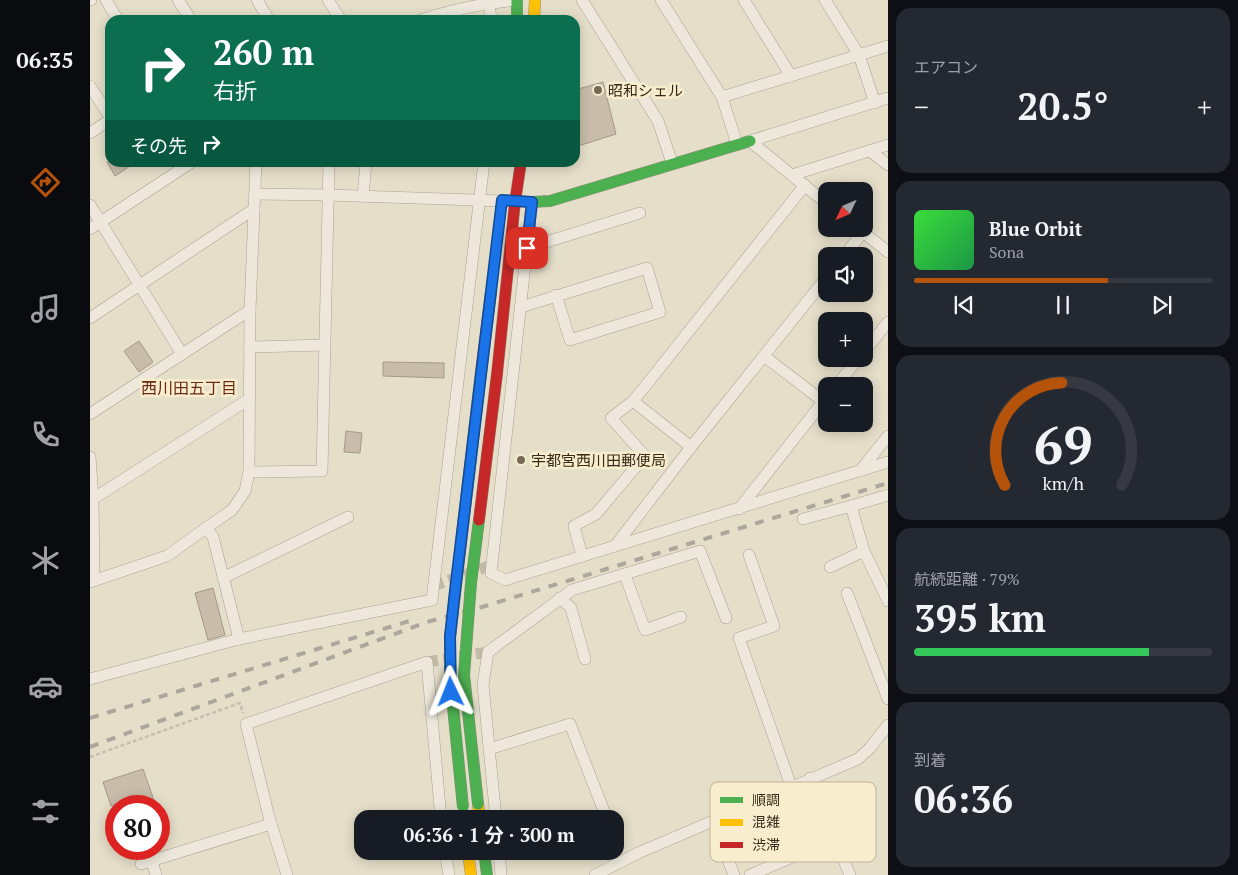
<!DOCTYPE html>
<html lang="ja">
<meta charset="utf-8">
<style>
:root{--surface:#171b24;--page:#242831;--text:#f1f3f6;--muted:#9ea1a6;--line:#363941;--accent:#b45309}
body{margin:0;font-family:"PT Serif","Noto Sans JP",serif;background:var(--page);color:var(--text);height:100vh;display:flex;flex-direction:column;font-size:19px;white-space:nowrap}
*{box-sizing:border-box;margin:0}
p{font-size:16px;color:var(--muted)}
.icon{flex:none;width:28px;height:28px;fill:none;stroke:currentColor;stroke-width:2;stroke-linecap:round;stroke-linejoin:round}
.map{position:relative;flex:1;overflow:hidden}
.drawer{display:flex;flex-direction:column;gap:8px;padding:8px;background:#0d0f14;width:350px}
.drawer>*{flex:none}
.banner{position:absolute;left:15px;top:15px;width:475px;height:152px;border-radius:15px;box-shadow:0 2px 12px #0003;background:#0b6e4f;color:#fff;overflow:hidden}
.needle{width:32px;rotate:226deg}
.tools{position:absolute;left:728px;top:182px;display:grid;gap:10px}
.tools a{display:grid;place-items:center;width:55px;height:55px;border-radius:10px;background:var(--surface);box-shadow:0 2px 12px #0003;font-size:25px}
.speed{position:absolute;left:15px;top:795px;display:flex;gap:10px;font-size:25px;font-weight:700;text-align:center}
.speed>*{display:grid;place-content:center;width:65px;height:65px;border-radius:50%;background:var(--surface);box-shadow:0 2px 12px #0003;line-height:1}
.speed .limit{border:8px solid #d22;background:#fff;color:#111}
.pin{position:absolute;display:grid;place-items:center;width:42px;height:42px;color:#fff;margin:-21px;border-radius:10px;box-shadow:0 2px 8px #0006}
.me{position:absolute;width:55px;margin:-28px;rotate:358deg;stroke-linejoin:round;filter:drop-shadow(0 0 4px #0008)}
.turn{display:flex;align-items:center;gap:18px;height:105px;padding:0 25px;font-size:22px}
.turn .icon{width:65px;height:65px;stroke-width:2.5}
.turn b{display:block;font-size:35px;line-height:42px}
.then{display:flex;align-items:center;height:48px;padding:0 25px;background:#0003;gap:10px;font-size:19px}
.big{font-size:38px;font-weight:700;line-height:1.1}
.drawer .tile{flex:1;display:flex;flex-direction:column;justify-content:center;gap:8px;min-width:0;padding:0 18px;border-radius:15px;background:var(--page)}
.drawer .dial{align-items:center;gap:0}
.dial svg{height:130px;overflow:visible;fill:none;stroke:var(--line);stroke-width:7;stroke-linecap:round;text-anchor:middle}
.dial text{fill:var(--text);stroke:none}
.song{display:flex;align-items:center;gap:15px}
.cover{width:60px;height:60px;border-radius:8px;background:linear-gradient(135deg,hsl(120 70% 55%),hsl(140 70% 35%))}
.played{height:5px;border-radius:2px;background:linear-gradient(90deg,var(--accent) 65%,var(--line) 65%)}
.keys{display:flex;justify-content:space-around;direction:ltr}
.heat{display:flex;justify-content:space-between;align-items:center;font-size:28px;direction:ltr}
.charge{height:8px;border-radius:4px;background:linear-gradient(90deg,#34c759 79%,var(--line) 0)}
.trip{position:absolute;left:264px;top:810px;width:270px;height:50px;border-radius:15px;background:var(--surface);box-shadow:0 2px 12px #0003;font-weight:700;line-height:50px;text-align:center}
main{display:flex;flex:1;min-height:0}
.menu{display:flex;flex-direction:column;width:90px;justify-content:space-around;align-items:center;background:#090b0e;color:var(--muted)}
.menu .icon{width:35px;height:35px}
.menu .active{color:var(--accent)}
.menu b{font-size:22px;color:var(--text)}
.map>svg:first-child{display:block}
.building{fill:#c9bcaa;stroke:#a59988}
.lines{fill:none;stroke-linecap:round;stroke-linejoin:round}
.street-tunnel{stroke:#c2baa6;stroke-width:11;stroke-dasharray:11 5.5;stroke-linecap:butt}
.street-casing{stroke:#aaa293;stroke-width:12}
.fast-casing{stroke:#999283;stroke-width:12}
.slow-casing{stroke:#999283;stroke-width:12}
.jam-casing{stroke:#999283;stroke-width:12}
.path{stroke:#c5bfb2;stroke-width:2.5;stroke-dasharray:4 2.5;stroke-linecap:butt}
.street{stroke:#ede8db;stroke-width:11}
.fast{stroke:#4caf50;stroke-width:11}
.slow{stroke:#ffc107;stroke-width:11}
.jam{stroke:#c62828;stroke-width:11}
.rail{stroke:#aca79c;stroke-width:4;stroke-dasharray:9 9;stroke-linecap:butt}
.fast-bridge-casing{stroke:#8f8879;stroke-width:12;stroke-linecap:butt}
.jam-bridge-casing{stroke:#8f8879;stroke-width:12;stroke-linecap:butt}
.fast-bridge{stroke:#4caf50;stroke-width:11}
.jam-bridge{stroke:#c62828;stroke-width:11}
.route-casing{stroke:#114b97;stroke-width:12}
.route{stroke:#1a73e8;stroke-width:9}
.poi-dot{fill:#756958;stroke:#f8eecd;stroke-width:2}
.labels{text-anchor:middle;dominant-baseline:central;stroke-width:5;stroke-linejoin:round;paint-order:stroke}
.poi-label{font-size:15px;fill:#382a1b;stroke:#f8eecd;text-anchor:start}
.neighbourhood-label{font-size:16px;fill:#692b16;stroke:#f8eecd}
.key{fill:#f8eecd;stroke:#beb398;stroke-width:1}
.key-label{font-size:14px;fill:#382a1b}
</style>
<main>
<nav class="menu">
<b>06:35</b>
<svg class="icon active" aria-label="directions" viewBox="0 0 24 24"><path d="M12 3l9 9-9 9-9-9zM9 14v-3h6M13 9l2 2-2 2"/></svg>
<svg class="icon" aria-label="music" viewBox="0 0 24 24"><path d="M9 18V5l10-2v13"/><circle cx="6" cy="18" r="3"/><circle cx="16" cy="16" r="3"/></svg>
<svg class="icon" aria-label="phone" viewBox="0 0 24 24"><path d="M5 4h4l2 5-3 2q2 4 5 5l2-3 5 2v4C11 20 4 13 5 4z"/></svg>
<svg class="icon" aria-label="climate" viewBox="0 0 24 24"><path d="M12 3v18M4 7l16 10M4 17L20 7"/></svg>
<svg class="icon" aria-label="car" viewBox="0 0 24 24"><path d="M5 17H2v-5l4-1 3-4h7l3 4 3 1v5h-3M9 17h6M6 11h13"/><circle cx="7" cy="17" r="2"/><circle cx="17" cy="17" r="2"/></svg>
<svg class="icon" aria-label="filters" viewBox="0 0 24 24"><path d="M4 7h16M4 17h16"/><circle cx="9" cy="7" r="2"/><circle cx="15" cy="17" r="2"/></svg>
</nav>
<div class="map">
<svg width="798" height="875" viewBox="0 0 798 875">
<rect width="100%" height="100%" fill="#e5dec9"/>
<g class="building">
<polygon points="513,82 526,134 485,147 485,90"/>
<polygon points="17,162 46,162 25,176"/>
<polygon points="49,341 63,362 49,372 34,351"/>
<polygon points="293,362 354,363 354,378 293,376"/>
<polygon points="256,431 272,433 270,453 254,452"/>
<polygon points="123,588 135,635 118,640 105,593"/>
<polygon points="53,769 66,806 21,806 13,782"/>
</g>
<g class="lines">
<g class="street-tunnel">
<polyline points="343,586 402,565"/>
<polyline points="337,662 398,652"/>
</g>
<defs>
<g id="street">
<polyline points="0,0 1,0"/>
<polyline points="16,0 28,20"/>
<polyline points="88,0 101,20"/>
<polyline points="167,0 179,20"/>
<polyline points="238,0 251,20"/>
<polyline points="492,0 568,121 582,163"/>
<polyline points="571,0 632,97 647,144"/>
<polyline points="654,0 701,76"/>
<polyline points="735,0 769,55 785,103"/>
<polyline points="399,3 401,20"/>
<path d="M330 20C362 10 393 3 426 0"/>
<polyline points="0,86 20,117"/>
<polyline points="632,97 798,46"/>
<polyline points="0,133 20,120"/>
<polyline points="660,141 798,98"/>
<polyline points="660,141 736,203"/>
<polyline points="780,151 798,165"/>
<polyline points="702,175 798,145"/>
<polyline points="165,194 238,195 442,202 401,573 415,580 798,462"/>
<polyline points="273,196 276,162"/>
<polyline points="0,205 92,354"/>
<polyline points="0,229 102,162"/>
<polyline points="769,229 798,252"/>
<polyline points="437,248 550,213"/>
<polyline points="754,256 773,232"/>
<polyline points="431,307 557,268 570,312 480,340 466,295"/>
<polyline points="0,318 164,209"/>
<polyline points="160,347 235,345"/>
<polyline points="774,352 798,322"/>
<polyline points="674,356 734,402"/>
<polyline points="746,386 768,359"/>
<polyline points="543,401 601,447"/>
<polyline points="0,414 160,310"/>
<polyline points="0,457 3,499"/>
<polyline points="770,471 798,436"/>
<polyline points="159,472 232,471 239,162"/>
<polyline points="798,495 761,506 774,551 798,601"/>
<polyline points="649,509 736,398"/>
<polyline points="713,519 761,506"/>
<polyline points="116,528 123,537 149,639"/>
<polyline points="525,546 601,447 736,278"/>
<polyline points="659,555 684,626 649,638 701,786"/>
<polyline points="492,556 484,526 506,514 555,456 521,418 543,401 557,384 715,185"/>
<polyline points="740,567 774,551"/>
<polyline points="535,575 555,630 591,617"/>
<polyline points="133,578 258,517"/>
<polyline points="4,580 3,499 159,399"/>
<polyline points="0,582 77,556 116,528 142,510 155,491 159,472 160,310 166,162"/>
<polyline points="757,593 798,699"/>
<polyline points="470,598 481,608 495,659"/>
<polyline points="0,679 149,639 342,600 394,162"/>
<polyline points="399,749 480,724 517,819"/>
<polyline points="720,778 745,839"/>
<polyline points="406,819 393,685 398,652 482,590 610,551 636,618"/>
<polyline points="623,821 644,875"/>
<polyline points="355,851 359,875"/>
<polyline points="409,851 411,875"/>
<polyline points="62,861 66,875"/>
<polyline points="51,864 181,824"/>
<polyline points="197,875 179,817 156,724 337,662 351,819"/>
<polyline points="505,875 548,853 768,759 780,748 798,725"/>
<polyline points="660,875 745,839 760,875"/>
</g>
<g id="fast">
<polyline points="427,0 427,20"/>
<polyline points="442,202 460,201 660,141"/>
<polyline points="394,851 397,875"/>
</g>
<g id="slow">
<polyline points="444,20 445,0"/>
<polyline points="388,804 390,819"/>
<polyline points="378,851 381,875"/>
</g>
<g id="jam">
<polyline points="391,372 401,292"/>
<polyline points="407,374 425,202 431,162"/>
</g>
</defs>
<use href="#street" class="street-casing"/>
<use href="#fast" class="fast-casing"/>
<use href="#slow" class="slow-casing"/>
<use href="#jam" class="jam-casing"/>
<polyline class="path" points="0,757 150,703 153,713"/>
<use href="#street" class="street"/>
<use href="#fast" class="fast"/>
<use href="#slow" class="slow"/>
<use href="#jam" class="jam"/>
<g class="rail">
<polyline points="0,718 326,619"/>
<polyline points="0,747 337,622 392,607 798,483"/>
</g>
<defs>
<g id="fast-bridge">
<polyline points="388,804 374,675 381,583 389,520"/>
<polyline points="373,807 360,677 360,637 391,372"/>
</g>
<polyline id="jam-bridge" points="389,520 407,374"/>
</defs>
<use href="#fast-bridge" class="fast-bridge-casing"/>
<use href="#jam-bridge" class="jam-bridge-casing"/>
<use href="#fast-bridge" class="fast-bridge"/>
<use href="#jam-bridge" class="jam-bridge"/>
</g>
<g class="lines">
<defs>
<polyline id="route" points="361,692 360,637 365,591 412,200 442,202 437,248"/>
</defs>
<use href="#route" class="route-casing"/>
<use href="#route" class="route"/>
</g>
<g class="poi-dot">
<circle cx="508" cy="90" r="5"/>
<circle cx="431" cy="460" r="5"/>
</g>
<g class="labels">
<g class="poi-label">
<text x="518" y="90">昭和シェル</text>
<text x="441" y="460">宇都宮西川田郵便局</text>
</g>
<g class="neighbourhood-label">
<text x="99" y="388">西川田五丁目</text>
</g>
</g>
<rect x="620" y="782" width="166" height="80" rx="8" class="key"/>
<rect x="630" y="797" width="23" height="6" fill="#4caf50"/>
<rect x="630" y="819" width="23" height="7" fill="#ffc107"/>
<rect x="630" y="842" width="23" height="6" fill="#c62828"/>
<g class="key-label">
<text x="662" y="805">順調</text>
<text x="662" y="827">混雑</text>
<text x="662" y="850">渋滞</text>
</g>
</svg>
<div class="tools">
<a><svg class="needle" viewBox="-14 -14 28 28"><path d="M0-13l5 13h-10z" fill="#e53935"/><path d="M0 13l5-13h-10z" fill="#9ea1a6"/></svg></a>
<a><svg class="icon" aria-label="sound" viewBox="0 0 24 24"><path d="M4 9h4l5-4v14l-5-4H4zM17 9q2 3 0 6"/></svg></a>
<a>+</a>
<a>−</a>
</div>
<div class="speed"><div class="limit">80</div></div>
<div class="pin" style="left:437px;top:248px;background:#d93025"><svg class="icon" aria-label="arrive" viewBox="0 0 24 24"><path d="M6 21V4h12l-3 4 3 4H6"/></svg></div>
<svg class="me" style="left:361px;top:692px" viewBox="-20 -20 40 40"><path d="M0-17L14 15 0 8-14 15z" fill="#1a73e8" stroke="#fff" stroke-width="4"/></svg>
<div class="trip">06:36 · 1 分 · 300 m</div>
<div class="banner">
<div class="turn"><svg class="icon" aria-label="right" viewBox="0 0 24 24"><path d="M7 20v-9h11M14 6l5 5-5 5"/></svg><div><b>260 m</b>右折</div></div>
<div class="then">その先<svg class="icon" aria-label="right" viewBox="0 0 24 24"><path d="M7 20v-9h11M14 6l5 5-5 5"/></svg></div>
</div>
</div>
<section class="drawer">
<div class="tile"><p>エアコン</p>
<div class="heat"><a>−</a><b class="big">20.5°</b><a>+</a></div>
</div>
<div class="tile">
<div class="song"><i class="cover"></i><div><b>Blue Orbit</b><p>Sona</p></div></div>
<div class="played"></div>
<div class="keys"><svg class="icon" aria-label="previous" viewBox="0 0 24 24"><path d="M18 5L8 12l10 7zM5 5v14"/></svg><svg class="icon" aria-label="pause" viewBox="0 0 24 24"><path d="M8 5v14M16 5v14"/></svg><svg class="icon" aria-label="next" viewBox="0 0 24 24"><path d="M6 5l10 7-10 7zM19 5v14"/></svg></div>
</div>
<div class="tile dial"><svg viewBox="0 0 100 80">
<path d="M14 69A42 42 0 1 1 86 69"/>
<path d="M14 69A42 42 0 0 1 49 6" stroke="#b45309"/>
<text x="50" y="56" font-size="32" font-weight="700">69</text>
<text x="50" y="72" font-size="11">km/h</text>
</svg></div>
<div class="tile"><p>航続距離 · 79%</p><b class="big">395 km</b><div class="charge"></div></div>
<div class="tile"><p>到着</p><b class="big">06:36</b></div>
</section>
</main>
